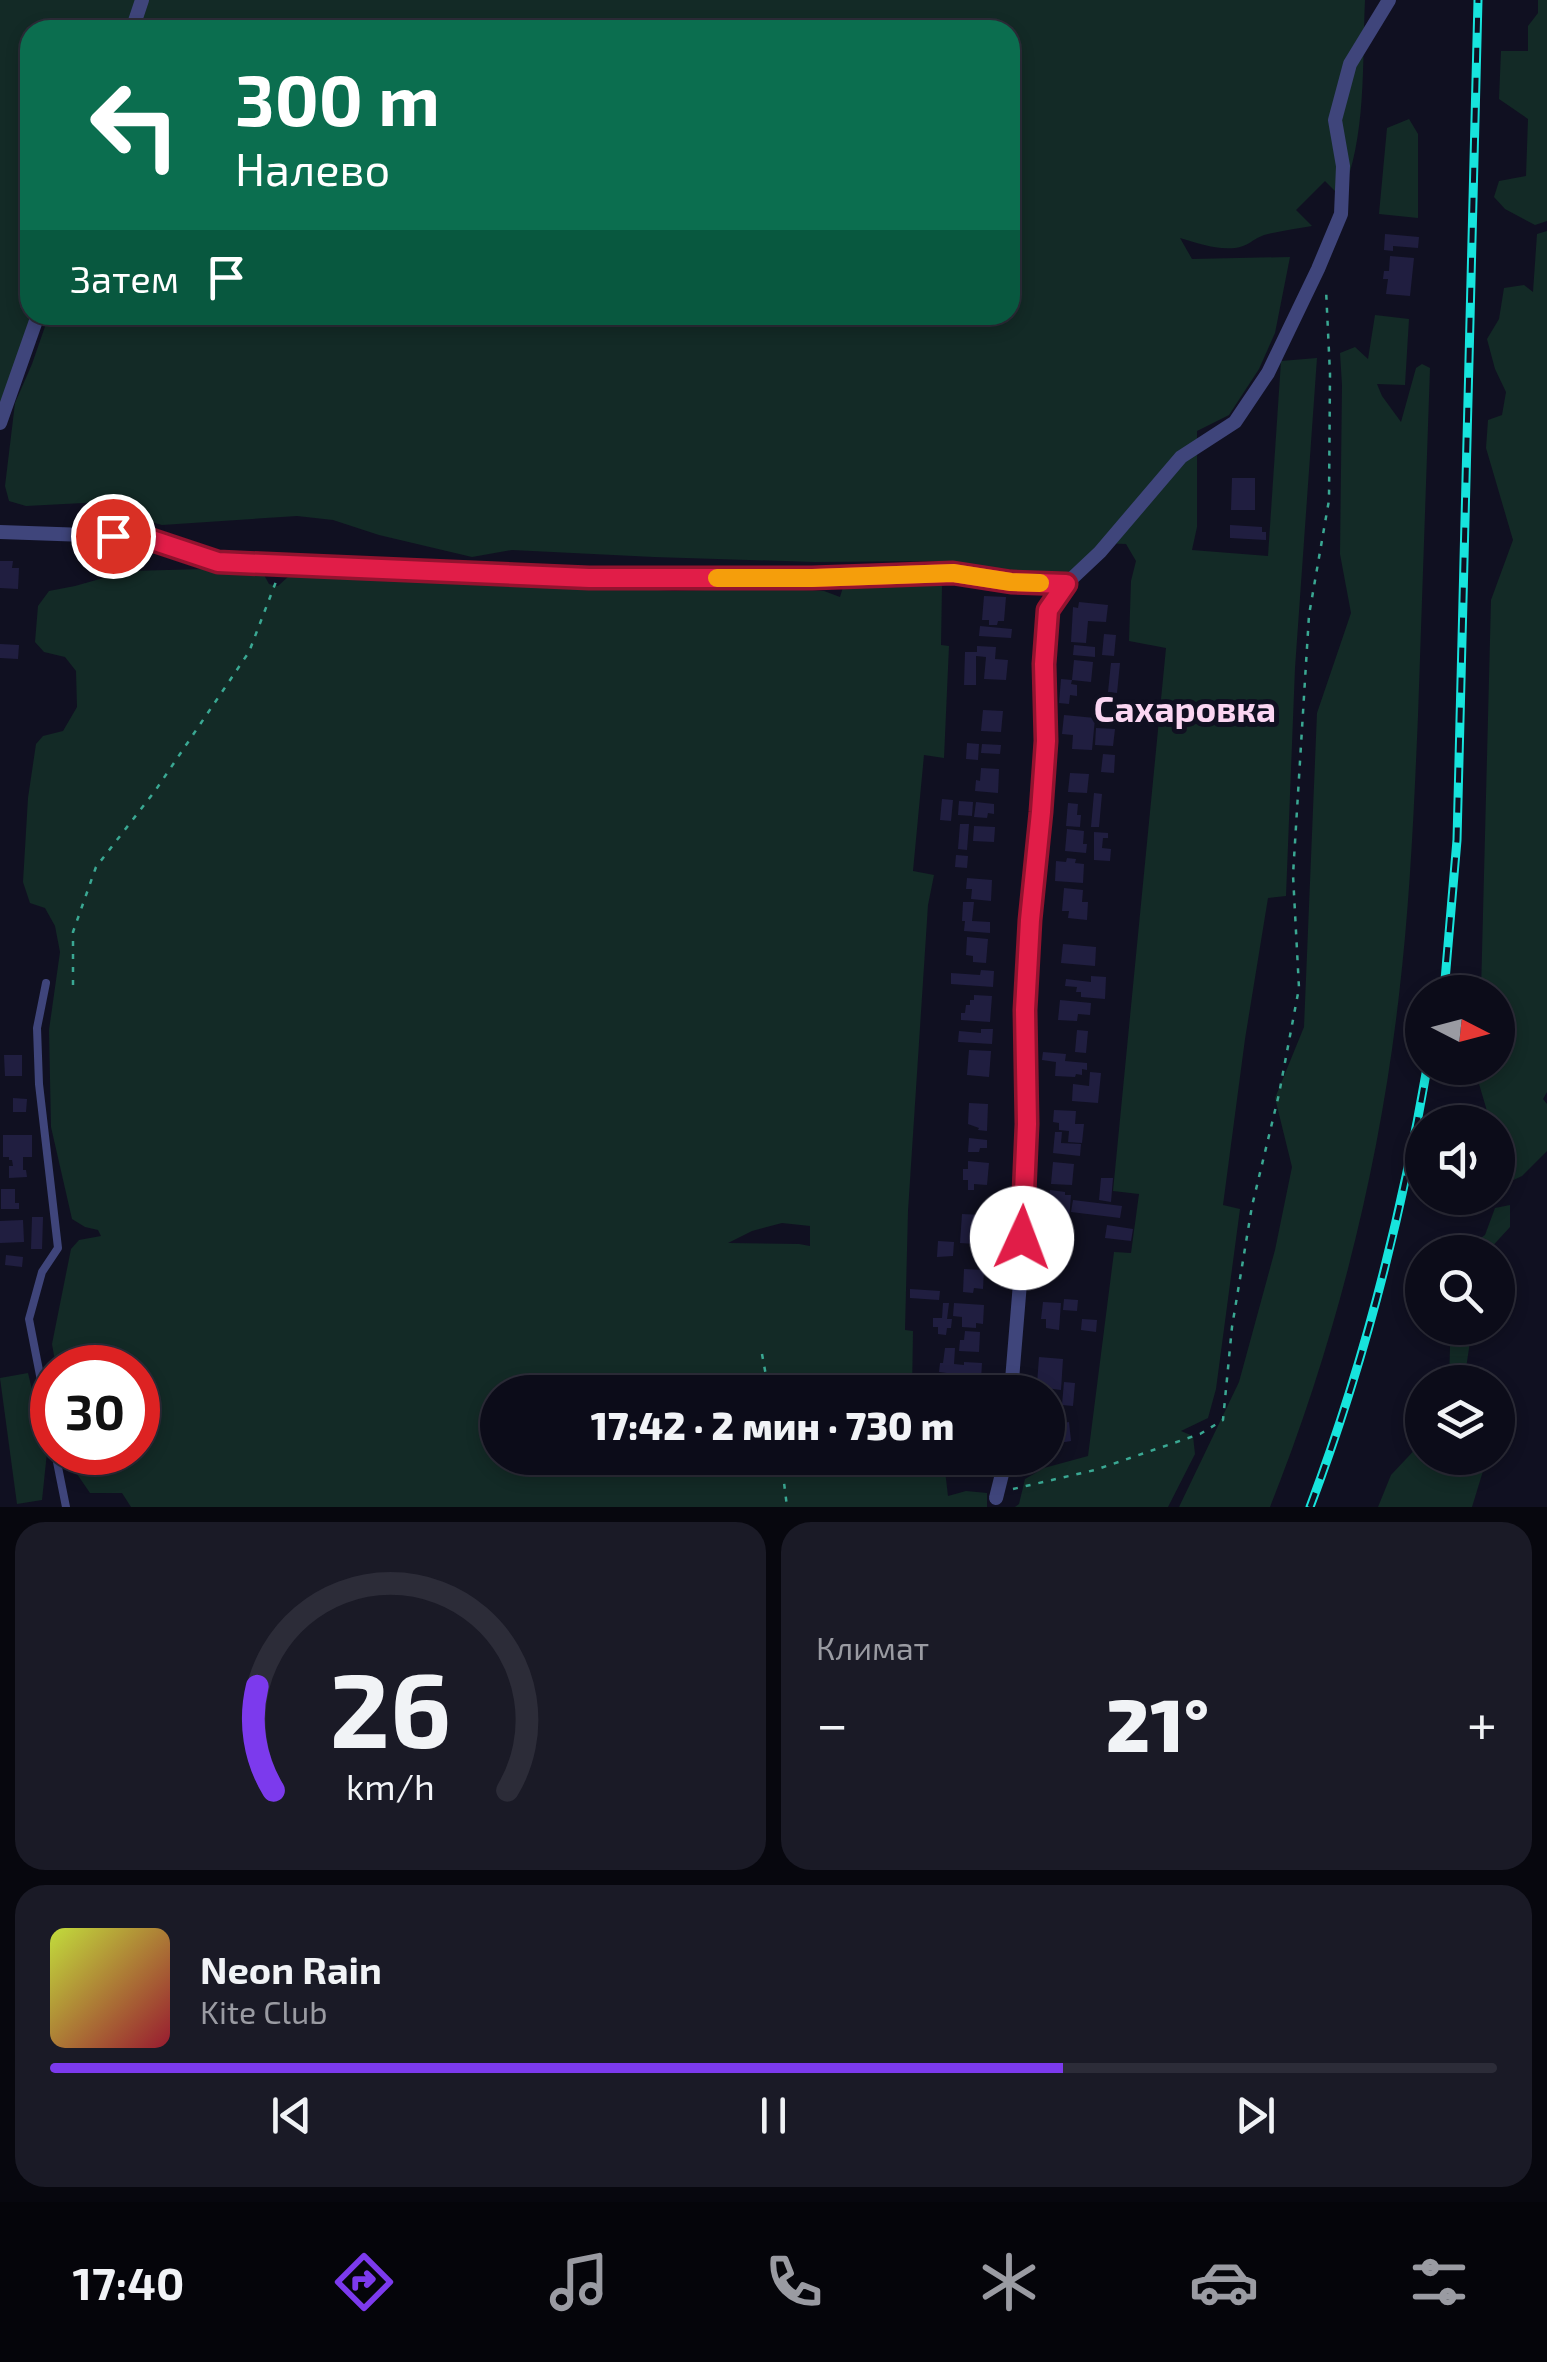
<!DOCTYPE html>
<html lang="ru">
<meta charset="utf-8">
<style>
:root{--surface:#0c0c19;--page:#1a1a26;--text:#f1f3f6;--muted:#9a9ba2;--line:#2c2c38;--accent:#7c3aed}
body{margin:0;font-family:"Exo 2",sans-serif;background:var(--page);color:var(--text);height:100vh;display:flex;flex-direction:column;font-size:38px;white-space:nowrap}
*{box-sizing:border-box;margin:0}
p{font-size:32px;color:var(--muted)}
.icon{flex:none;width:55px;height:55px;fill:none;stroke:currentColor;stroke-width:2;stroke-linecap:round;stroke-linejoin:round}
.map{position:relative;height:1507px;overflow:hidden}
.sheet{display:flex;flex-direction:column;gap:15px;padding:15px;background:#07070e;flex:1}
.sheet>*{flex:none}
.hud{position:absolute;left:20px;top:20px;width:1000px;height:305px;border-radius:30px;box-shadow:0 5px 15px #0003,0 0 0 2px var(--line);background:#0b6e4f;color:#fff;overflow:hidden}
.needle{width:65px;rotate:96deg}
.buttons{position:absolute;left:1405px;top:975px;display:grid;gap:20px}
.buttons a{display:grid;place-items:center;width:110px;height:110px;border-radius:50%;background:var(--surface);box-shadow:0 5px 15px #0003,0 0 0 2px var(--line);font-size:50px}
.speed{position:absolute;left:30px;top:1345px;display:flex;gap:20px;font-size:50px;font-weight:700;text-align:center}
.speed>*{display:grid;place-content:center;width:130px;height:130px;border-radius:50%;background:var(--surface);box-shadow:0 5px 15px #0003,0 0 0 2px var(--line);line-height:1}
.speed .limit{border:15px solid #d22;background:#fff;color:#111}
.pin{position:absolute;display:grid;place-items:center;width:85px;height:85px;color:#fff;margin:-42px;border:5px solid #fff;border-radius:50%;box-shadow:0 2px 10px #0007}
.me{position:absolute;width:110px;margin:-55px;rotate:2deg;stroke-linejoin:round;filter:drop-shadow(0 0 8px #0008)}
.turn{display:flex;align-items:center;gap:35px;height:210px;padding:0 50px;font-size:45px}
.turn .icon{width:130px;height:130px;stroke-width:2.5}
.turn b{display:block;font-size:70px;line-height:85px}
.then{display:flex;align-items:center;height:95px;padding:0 50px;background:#0003;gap:20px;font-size:38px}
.big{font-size:75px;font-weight:800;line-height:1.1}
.sheet .card{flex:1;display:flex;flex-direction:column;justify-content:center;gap:15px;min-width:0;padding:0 35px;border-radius:30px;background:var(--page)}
.sheet .dial{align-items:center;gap:0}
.dial svg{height:260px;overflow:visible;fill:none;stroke:var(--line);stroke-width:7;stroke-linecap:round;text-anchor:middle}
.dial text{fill:var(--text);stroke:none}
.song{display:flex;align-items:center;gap:30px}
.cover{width:120px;height:120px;border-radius:15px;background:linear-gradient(135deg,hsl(70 70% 55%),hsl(350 70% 35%))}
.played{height:10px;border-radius:5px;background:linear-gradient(90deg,var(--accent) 70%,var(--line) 70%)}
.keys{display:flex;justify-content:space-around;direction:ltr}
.heat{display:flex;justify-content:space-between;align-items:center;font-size:55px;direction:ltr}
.sheet .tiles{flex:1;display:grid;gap:15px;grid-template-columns:1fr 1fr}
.card:last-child{grid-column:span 2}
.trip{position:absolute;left:480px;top:1375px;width:585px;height:100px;border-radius:50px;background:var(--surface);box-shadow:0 5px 15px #0003,0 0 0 2px var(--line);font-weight:800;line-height:100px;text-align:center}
.tabs{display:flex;height:160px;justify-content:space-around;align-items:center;background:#05050a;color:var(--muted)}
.tabs .icon{width:70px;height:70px}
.tabs .current{color:var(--accent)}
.tabs b{font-size:45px;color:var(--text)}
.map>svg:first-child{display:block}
.green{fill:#132a26;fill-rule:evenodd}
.building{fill:#201e40}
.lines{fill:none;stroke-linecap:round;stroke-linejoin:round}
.path{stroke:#3aa893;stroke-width:2.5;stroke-dasharray:5 8;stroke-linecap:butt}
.lane{stroke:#3f457b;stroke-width:8}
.street{stroke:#3f457b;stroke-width:14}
.rail-casing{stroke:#17e4dd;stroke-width:9}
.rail{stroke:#101021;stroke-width:5;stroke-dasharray:15;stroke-linecap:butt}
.route-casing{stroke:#92132f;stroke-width:25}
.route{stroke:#e11d48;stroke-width:18}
.slow{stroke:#f59e0b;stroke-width:18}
.labels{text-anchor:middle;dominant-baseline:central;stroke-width:10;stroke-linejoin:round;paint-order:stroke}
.quarter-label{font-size:35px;font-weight:bold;fill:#fbd6f2;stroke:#101021}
</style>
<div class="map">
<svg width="1547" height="1507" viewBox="0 0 1547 1507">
<rect width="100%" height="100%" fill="#101021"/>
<g class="green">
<path d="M0 0H1365C1362 64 1367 137 1341 197L1325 181 1296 210 1312 226C1296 229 1279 231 1264 235 1253 239 1247 247 1235 248 1215 250 1198 243 1180 238L1192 259 1290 257 1275 333 1259 369 1229 415 1197 431V527L1192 550 1268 556 1281 361 1317 358 1295 668 1286 896 1268 898 1245 1039 1223 1205 1240 1209 1216 1389 1208 1418 1181 1431 1193 1436 1195 1454 1168 1507H1015L1019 1504 1025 1479 1044 1468 1088 1456 1114 1252 1131 1253 1139 1194 1113 1191 1166 648 1129 641 1131 581 1136 561 1126 544 1100 543 1067 577 944 561 815 562 654 557 512 550 472 557 379 535 333 520 297 516 162 525 137 518 122 501 26 506 9 501 5 486 15 403 32 364 49 315H1010V30H30L32 315 0 410Z"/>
<polygon points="1538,0 1547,0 1547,221 1535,225 1505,209 1494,197 1499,181 1526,176 1528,119 1499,99 1501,51 1528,51 1528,26 1538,13"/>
<polygon points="1409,119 1418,134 1418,218 1379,214 1387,128"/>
<polygon points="1547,231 1547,1092 1543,1099 1547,1104 1547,1151 1522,1176 1505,1184 1498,1162 1498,1122 1479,1122 1487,1111 1477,1077 1477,1068 1498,1068 1498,992 1481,992 1491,600 1513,540 1486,448 1488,420 1502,415 1506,392 1495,369 1487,339 1499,319 1504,288 1524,285 1533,292 1537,234"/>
<path d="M1375 315 1409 319 1405 385 1377 384 1382 396 1401 422 1416 368 1422 364 1430 368C1426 484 1422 600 1418 716 1414 809 1410 902 1399 995 1379 1170 1335 1344 1270 1507H1179L1239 1382 1275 1250 1292 1167 1275 1098 1304 1027 1317 713 1351 613 1340 554 1342 385 1340 353 1355 347 1368 359Z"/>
<path d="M247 568 263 573 269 584 278 586 290 575 321 570 674 591 764 588 824 591 840 597 844 584 942 586 941 645 949 646 944 758 924 755 913 871 934 875 928 905 908 1211 905 1330 913 1331 912 1392H498V1458H914V1464L944 1462 948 1496 966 1491 987 1493V1507H131L122 1493H90L77 1474 72 1453 138 1452V1368L56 1367 52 1344 71 1249 79 1240 101 1236 98 1230 85 1227 72 1219 51 1127 49 1030 60 952 55 926 45 908 30 903 23 882 28 798 36 744 43 736 63 731 77 707 76 671 65 657 44 652 35 642 38 606 49 591 75 586 128 571ZM782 1223 810 1226V1246L799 1244 728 1243 752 1231Z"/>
<polygon points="1510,1205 1510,1227 1487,1252 1462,1252 1485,1235 1495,1208"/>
<polygon points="1444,1328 1472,1328 1464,1382 1449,1382 1450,1347"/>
<polygon points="28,1373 47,1452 42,1500 17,1504 0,1378"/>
<polygon points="1422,1442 1422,1458 1482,1458 1483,1471 1472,1507 1378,1507 1391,1475"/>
</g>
<g class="building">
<polygon points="1385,234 1419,237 1418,248 1393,246 1393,251 1384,250"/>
<polygon points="1390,256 1414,258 1410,296 1386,294 1388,279 1383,279 1384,271 1389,271"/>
<polygon points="1232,478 1255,478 1255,510 1231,510"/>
<polygon points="1230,525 1262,527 1262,532 1266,532 1266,540 1230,538"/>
<polygon points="0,561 13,561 12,568 19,568 18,589 0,588"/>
<polygon points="984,596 1006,597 1004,621 998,621 997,625 989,625 989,620 982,620"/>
<polygon points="1079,602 1108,605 1106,622 1088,621 1086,643 1071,642 1073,607 1078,608"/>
<polygon points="980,626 1012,629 1011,638 979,636"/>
<polygon points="1104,634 1116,635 1114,656 1102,655"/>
<polygon points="0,644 19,645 18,659 0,658"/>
<polygon points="1074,645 1095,647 1095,657 1073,655"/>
<polygon points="977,646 996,647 995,659 1008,660 1006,680 984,679 986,657 976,656 976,685 964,685 965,652 977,652"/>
<polygon points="1074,660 1093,662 1091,682 1072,680"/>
<polygon points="1111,663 1120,663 1117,693 1108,692"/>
<polygon points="1061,679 1072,680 1071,684 1077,685 1077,696 1070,695 1069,704 1059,703"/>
<polygon points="983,710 1003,711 1001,732 981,731"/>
<polygon points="1064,715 1095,718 1092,750 1072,749 1073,735 1062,734"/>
<polygon points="1096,728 1115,729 1113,746 1095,745"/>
<polygon points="967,743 979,744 978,760 966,759"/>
<polygon points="982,744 1001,745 1000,754 981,753"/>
<polygon points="1103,754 1115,755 1114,773 1101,772"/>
<polygon points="981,768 999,769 998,793 975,791 976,780 980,781"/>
<polygon points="1070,773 1089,774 1087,793 1068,792"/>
<polygon points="1094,793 1102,794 1099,827 1091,827"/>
<polygon points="942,799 953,800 951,821 940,820"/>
<polygon points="959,801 973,802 972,816 958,815"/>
<polygon points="976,802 994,804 994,814 988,813 987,818 974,817"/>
<polygon points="1068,803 1078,804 1077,815 1081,815 1080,827 1066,826"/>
<polygon points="960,824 969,824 967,850 958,849"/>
<polygon points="974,826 995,827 994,842 973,841"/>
<polygon points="1067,829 1084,831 1083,844 1087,844 1086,853 1065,851"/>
<polygon points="1094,832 1108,833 1108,838 1103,838 1102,848 1111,849 1110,861 1094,860"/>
<polygon points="956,855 968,856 967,868 955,867"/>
<polygon points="1067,858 1076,859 1075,863 1084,864 1083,883 1055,881 1056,861 1066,862"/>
<polygon points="967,878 992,880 991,901 971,899 972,889 966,889"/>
<polygon points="1064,888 1083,890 1082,902 1088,902 1087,920 1068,918 1069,911 1062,911"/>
<polygon points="963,902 974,902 972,921 990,922 990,933 964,931 965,921 962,921"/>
<polygon points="967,937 988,939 986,963 973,962 973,956 966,955"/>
<polygon points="1063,944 1096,947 1095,966 1061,963"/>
<polygon points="981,970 994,971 993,987 951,984 951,973 980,975"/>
<polygon points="1091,976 1106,977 1105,999 1081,997 1081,992 1076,992 1077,987 1065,986 1066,979 1091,982"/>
<polygon points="974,995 992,996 990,1022 961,1020 961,1013 965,1013 966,1005 970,1005 970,1000 974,1000"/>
<polygon points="1060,1000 1091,1003 1090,1015 1078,1014 1077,1021 1058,1020"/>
<polygon points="981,1029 993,1029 992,1044 958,1042 959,1031 981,1033"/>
<polygon points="1077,1030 1088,1031 1086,1053 1075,1052"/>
<polygon points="969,1050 991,1051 989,1077 967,1075"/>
<polygon points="1043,1052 1066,1054 1065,1061 1087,1063 1087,1070 1082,1069 1082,1075 1076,1074 1075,1077 1055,1076 1056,1062 1042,1060"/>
<polygon points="4,1055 22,1055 22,1076 5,1076"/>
<polygon points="1090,1072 1101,1073 1098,1103 1072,1101 1073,1084 1089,1086"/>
<polygon points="13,1098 27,1099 26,1112 13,1112"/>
<polygon points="969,1103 988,1104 987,1131 978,1130 979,1128 968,1124"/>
<polygon points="1054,1110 1076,1111 1075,1124 1084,1124 1082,1143 1068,1142 1069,1131 1059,1130 1059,1123 1053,1122"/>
<polygon points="1055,1132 1062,1132 1061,1143 1081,1144 1080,1156 1053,1153"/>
<polygon points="3,1135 32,1135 32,1157 23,1157 23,1170 26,1170 27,1177 9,1178 9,1166 13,1166 12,1160 9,1160 9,1157 3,1157"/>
<polygon points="969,1138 987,1140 987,1148 980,1148 979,1152 968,1152"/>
<polygon points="968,1161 989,1163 987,1185 974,1184 974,1190 968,1190 968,1180 963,1180 963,1169 968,1169"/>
<polygon points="1053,1162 1074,1164 1072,1185 1051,1184"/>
<polygon points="1101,1178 1113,1178 1111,1202 1099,1200"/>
<polygon points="1,1189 15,1189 15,1203 19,1203 19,1209 1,1209"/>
<polygon points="1050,1190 1065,1192 1065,1195 1071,1195 1068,1233 1047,1231 1047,1227 1042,1227 1043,1211 1048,1212"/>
<polygon points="1073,1200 1122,1206 1120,1218 1071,1212"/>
<polygon points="962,1214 982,1215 981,1237 976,1237 976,1244 960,1243"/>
<polygon points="32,1217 43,1217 42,1249 31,1249"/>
<polygon points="23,1220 24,1242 0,1243 0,1221"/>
<polygon points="1107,1225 1133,1229 1131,1241 1105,1238"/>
<polygon points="938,1241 954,1242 953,1256 937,1257"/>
<polygon points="1048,1242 1070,1244 1068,1265 1047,1263"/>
<polygon points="6,1255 23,1257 22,1267 5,1265"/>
<polygon points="964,1269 984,1270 983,1289 974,1288 973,1293 963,1292"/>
<polygon points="910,1289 940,1291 939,1300 910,1298"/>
<polygon points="1064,1299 1078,1300 1077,1311 1063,1310"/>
<polygon points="1043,1302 1061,1303 1059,1330 1046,1328 1046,1319 1041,1319"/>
<polygon points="943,1303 949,1303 947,1319 952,1319 951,1328 947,1328 946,1335 938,1334 938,1327 933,1327 933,1318 942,1318"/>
<polygon points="954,1303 984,1305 983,1324 976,1323 976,1328 962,1327 962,1317 953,1316"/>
<polygon points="1082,1319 1097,1320 1096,1332 1081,1330"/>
<polygon points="965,1331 980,1332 979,1352 959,1351 960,1340 964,1340"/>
<polygon points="945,1348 955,1348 954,1364 964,1365 964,1362 982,1363 981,1380 959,1379 959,1382 947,1381 947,1373 939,1372 940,1363 943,1363"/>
<polygon points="1039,1357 1063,1359 1061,1390 1046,1388 1046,1385 1037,1384"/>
<polygon points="935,1374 946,1375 944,1392 934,1390"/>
<polygon points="1064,1382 1075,1383 1073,1406 1062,1405"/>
<polygon points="1069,1422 1071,1441 1059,1443 1057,1424"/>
</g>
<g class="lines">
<g class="path">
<polyline points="73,985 73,932 96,867 155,791 249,652 277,579"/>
<polyline points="762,1354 769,1392"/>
<polyline points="781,1458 787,1507"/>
<polyline points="1013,1489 1095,1470 1200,1434 1223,1420 1232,1327 1252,1206 1279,1094 1299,988 1293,875 1309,615 1329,500 1330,374 1326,289"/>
</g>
<g class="lane">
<polyline points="46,983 37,1028 39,1084 58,1248 42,1272 29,1319 52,1437"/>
<polyline points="55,1452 66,1507"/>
</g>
<g class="street">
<polyline points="132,30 142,0"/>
<polyline points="0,423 38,315"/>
<polyline points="0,532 143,537 218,562 589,578 812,578 953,573 1011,582 1066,584 1100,552 1181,457 1235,422 1268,373 1318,269 1341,214 1343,166 1335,120 1350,64 1389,0"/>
<polyline points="1011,1392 1021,1271 1027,1124 1025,1010 1030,921 1041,813 1045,741 1044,664 1049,610 1066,584"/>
<polyline points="996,1498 1006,1458"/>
</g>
<defs>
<g id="rail">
<polyline points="1444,992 1457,840 1478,0"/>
<path d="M1310 1507C1364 1364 1401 1218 1427 1068"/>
</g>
</defs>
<use href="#rail" class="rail-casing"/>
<use href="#rail" class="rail"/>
</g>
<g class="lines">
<defs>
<polyline id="route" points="113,536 143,537 218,562 589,578 812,578 953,573 1011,582 1066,584 1048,610 1044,664 1046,741 1041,812 1030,920 1025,1010 1027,1124 1022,1238"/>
</defs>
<use href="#route" class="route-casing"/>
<use href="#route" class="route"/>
<polyline class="slow" points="717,578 812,578 953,573 1011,582 1040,583"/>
</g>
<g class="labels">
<g class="quarter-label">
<text x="1185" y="708">Сахаровка</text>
</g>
</g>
</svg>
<div class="buttons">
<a><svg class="needle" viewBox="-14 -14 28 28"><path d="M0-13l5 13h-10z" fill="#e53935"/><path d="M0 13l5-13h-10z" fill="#9a9ba2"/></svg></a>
<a><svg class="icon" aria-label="sound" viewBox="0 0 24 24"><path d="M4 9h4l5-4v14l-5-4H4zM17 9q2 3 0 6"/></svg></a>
<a><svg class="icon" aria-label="search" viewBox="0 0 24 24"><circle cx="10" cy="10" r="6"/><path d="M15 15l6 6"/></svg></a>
<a><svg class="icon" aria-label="layers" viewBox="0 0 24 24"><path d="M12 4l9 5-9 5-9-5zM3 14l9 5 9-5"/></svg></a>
</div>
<div class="speed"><div class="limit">30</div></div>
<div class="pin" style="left:113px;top:536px;background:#d93025"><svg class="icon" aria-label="arrive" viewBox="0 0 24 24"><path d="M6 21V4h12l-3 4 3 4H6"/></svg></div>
<svg class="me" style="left:1022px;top:1238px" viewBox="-20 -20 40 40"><circle r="19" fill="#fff"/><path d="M0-13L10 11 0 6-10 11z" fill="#e11d48"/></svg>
<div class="trip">17:42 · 2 мин · 730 m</div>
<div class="hud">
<div class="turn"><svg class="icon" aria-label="left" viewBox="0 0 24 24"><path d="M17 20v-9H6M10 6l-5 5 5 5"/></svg><div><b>300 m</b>Налево</div></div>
<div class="then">Затем<svg class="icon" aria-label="arrive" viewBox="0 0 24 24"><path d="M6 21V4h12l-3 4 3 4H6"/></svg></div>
</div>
</div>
<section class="sheet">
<div class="tiles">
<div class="card dial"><svg viewBox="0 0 100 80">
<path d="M14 69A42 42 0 1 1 86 69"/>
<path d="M14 69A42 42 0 0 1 9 37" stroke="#7c3aed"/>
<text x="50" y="56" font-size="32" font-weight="700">26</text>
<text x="50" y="72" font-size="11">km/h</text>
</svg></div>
<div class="card"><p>Климат</p>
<div class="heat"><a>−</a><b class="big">21°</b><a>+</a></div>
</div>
<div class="card">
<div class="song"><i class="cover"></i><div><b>Neon Rain</b><p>Kite Club</p></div></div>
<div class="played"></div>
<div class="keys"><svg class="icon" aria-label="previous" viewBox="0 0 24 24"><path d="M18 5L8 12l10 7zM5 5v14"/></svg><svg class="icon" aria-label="pause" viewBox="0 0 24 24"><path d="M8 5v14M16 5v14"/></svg><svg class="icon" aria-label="next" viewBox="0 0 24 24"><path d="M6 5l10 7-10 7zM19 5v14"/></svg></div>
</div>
</div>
</section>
<nav class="tabs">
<b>17:40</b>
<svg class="icon current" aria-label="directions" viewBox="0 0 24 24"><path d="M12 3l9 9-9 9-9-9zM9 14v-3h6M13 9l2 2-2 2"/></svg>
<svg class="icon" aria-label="music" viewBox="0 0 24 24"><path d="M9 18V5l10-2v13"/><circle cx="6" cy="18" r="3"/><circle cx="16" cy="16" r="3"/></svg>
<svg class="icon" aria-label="phone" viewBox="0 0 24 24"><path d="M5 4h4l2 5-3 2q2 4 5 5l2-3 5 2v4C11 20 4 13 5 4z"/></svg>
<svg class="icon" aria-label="climate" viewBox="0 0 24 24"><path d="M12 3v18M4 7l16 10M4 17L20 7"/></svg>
<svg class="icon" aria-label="car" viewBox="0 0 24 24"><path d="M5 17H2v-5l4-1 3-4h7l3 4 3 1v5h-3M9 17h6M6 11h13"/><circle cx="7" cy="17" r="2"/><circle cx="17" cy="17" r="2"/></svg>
<svg class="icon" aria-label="filters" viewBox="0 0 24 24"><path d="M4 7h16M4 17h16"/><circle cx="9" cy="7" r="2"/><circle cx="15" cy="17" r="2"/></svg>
</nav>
